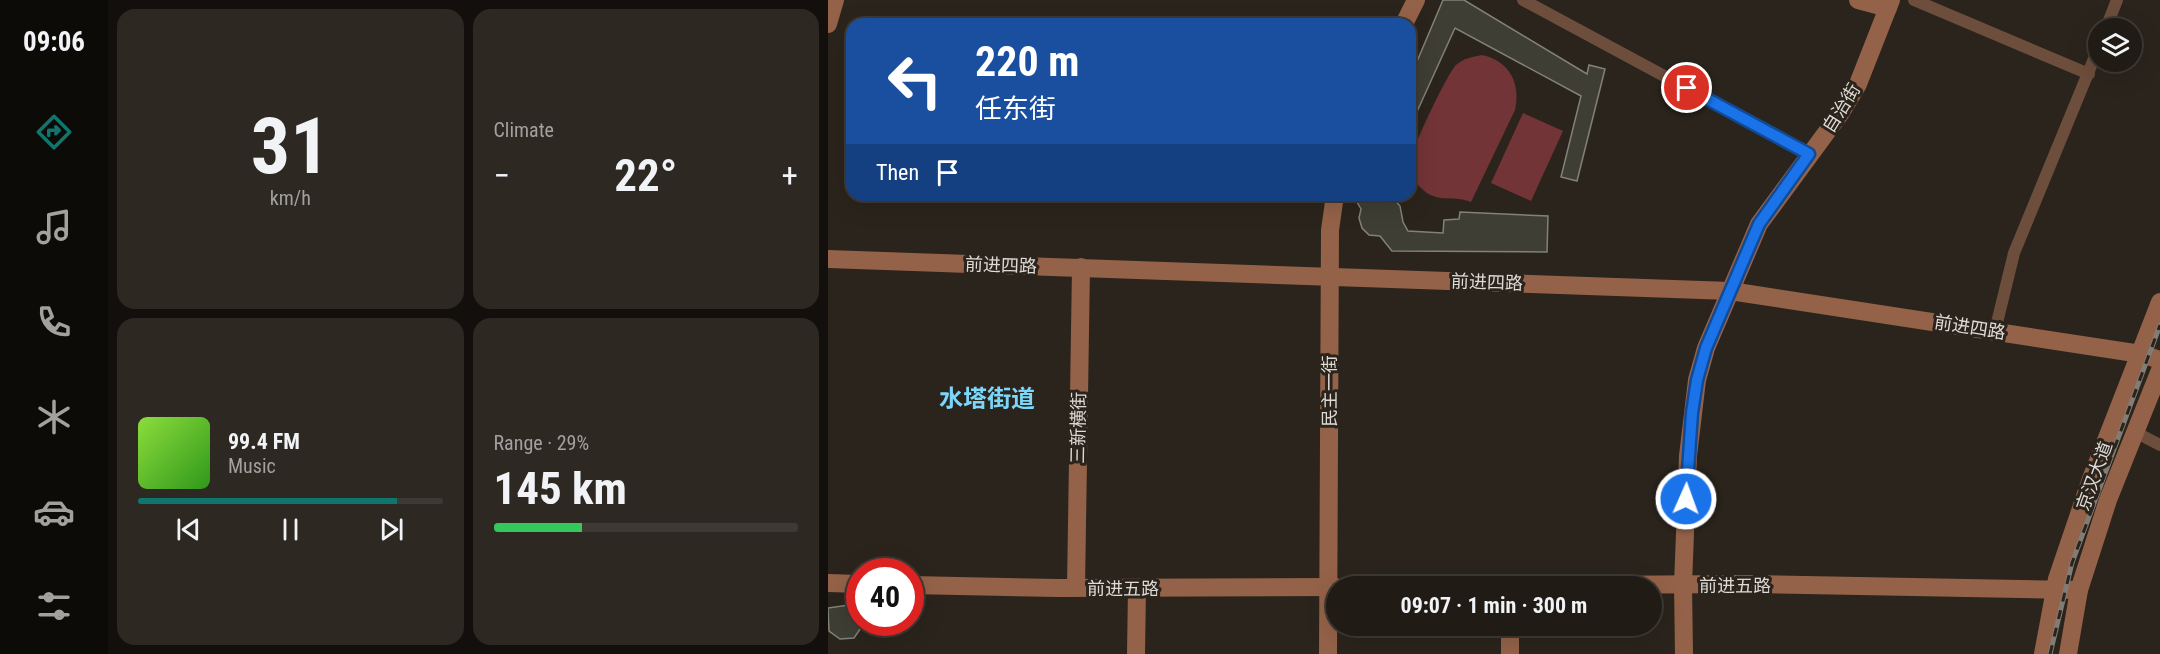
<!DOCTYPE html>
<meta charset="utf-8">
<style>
:root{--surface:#201b15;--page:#2d2822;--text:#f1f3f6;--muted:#a2a1a0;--line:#3d3934;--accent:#0f766e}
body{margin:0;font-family:"Roboto Condensed","Noto Sans SC",sans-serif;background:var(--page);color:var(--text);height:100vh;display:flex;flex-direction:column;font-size:22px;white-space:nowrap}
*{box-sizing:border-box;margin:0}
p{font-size:20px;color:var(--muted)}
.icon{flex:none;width:33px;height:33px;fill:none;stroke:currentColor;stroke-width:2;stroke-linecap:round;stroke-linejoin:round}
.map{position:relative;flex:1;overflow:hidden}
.side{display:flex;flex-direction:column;gap:9px;padding:9px;background:#120f0c;width:720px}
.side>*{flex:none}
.banner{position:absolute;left:18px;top:18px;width:570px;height:183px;border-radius:18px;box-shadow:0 6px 24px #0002,0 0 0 2px var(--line);background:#1a4fa0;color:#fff;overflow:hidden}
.controls{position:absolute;left:1260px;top:18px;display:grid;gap:12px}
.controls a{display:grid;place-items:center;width:54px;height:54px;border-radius:50%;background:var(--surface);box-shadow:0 6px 24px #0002,0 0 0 2px var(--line);font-size:30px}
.speed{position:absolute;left:18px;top:558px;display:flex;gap:12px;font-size:30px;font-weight:700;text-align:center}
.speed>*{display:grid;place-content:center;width:78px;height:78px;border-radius:50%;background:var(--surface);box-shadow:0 6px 24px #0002,0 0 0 2px var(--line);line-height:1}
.speed .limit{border:9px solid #d22;background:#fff;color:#111}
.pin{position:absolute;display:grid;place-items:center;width:51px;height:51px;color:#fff;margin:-26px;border:3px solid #fff;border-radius:50%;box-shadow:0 2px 6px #0007}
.me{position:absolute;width:66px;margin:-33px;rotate:2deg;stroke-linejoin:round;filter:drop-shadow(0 0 4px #0008)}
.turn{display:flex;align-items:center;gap:21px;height:126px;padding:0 30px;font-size:27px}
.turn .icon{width:78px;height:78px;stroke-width:2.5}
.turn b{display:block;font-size:42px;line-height:51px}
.then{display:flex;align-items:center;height:57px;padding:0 30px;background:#0003;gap:12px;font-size:22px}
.big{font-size:45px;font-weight:700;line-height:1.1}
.side .widget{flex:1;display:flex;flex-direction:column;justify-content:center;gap:9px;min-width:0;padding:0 21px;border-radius:18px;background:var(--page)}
.side .dial{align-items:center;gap:0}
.dial b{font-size:78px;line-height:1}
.song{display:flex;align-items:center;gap:18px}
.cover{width:72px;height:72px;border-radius:9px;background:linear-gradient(135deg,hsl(90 70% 55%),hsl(110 70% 35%))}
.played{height:6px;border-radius:3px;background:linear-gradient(90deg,var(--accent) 85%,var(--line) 85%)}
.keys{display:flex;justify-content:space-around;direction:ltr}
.heat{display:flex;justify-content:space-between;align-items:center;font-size:33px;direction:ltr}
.charge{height:9px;border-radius:4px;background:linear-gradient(90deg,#34c759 29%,var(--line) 0)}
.side .tiles{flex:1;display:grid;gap:9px;grid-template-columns:repeat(2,1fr)}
.trip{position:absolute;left:498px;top:576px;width:336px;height:60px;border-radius:30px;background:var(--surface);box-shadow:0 6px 24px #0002,0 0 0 2px var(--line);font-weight:700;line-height:60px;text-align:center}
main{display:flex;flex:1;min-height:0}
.tab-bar{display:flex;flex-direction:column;width:108px;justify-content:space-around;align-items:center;background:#0d0b08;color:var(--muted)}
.tab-bar .icon{width:42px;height:42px}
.tab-bar .current{color:var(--accent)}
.tab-bar b{font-size:27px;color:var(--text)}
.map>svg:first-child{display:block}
.green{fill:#723437}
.building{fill:#3e3e34;stroke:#828277;stroke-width:1.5}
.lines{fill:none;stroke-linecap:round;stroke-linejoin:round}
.street{stroke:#6d4d3c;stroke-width:12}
.secondary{stroke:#946248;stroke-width:18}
.rail-casing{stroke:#817c75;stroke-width:5}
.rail{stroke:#2a241c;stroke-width:3;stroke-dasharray:9;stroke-linecap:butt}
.route-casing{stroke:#114b97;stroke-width:15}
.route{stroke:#1a73e8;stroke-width:10}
.labels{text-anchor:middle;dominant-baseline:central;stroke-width:6;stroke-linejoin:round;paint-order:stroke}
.street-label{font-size:18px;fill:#dedad5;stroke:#2a241c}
.district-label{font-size:24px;font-weight:bold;fill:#7bd7f9;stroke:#2a241c}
</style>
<main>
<nav class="tab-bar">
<b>09:06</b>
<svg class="icon current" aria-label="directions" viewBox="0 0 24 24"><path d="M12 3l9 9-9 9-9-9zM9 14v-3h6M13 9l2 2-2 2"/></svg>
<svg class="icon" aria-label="music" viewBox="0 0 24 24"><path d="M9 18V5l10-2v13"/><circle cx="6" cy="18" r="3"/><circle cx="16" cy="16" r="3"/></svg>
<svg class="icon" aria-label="phone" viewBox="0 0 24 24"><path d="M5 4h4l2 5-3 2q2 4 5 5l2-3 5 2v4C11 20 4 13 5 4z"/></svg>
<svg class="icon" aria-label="climate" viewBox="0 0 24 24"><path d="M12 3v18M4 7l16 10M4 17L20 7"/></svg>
<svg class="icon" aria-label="car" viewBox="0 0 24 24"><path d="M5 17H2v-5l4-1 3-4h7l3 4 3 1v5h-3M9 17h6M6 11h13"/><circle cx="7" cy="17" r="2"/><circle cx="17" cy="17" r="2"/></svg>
<svg class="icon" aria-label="filters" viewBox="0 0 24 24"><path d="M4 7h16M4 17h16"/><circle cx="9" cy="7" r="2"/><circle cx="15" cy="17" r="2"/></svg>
</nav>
<section class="side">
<div class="tiles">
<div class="widget dial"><b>31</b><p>km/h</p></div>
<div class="widget"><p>Climate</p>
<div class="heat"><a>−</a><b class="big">22°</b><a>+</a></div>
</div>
<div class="widget">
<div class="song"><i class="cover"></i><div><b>99.4 FM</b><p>Music</p></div></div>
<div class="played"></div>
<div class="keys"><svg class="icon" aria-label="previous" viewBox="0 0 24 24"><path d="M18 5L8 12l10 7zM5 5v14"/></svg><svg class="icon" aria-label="pause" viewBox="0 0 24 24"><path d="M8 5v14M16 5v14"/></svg><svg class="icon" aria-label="next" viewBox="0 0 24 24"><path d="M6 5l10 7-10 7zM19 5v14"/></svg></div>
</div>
<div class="widget"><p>Range · 29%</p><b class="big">145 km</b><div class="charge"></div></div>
</div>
</section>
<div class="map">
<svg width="1332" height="654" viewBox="0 0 1332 654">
<rect width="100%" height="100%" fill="#2a241c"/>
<g class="green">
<path d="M654 55C682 61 693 84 687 110L643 202C623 194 609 205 592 187 586 181 581 170 582 162 584 148 619 74 628 65 636 58 644 57 654 55Z"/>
<polygon points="695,113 735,131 703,201 663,183"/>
</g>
<g class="building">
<polygon points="615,0 636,0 759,74 761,65 777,69 749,181 733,177 753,96 627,28 582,127 582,78"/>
<polygon points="525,195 564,197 572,206 575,222 580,231 615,233 616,220 631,219 632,212 720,216 719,252 564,251 552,236 541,235 534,228 531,218 533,209"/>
<polygon points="21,605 32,613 32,622 37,622 26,638 12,639 1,631 0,608"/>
</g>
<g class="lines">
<g class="street">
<polyline points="695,0 981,154"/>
<polyline points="1086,0 1261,74"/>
<polyline points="1278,28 1289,0"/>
<polyline points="1167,331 1186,253 1270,49"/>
<polyline points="1307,432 1332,445"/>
</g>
<g class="secondary">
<polyline points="1030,0 1060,8"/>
<polyline points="0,24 7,0"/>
<polyline points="576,24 588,0"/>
<polyline points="0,259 902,291 1313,354 1332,360"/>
<polyline points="0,583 32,584"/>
<polyline points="82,585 230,588 508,587"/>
<polyline points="564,586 921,584 1251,590"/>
<polyline points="248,588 253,267"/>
<polyline points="682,626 682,654"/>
<polyline points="308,654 309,588"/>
<polyline points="500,654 502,230 507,195"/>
<polyline points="856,654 855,585 860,456 869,380 878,348 931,224 1012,114 1030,84 1063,0"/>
<polyline points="1215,654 1229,579 1263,479 1332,302"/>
<polyline points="1240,654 1251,590 1280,500 1332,370"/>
</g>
<defs>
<polyline id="rail" points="1222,654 1244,563 1332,325"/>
</defs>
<use href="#rail" class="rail-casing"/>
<use href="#rail" class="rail"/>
</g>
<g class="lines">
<defs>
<polyline id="route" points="858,499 864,413 869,380 878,348 931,224 981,154 859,88"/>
</defs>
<use href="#route" class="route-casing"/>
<use href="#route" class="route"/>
</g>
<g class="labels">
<g class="street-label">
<text transform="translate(1013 108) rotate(-58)">自治街</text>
<text transform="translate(173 265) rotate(2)">前进四路</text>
<text transform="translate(659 282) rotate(2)">前进四路</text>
<text transform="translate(1142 327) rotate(9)">前进四路</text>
<text transform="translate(501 391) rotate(-90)">民主一街</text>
<text transform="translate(250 428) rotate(-89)">三新横街</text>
<text transform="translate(1266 476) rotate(-70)">京汉大道</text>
<text x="907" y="585">前进五路</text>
<text x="295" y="588">前进五路</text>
</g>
<g class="district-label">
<text x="159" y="399">水塔街道</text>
</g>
</g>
</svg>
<div class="controls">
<a><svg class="icon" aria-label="layers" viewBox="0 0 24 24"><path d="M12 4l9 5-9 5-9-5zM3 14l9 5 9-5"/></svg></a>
</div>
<div class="speed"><div class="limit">40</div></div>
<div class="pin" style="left:859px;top:88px;background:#d93025"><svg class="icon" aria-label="arrive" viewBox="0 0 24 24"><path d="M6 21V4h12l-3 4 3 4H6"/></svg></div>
<svg class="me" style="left:858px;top:499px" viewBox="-20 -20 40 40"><circle r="17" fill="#1a73e8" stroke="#fff" stroke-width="3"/><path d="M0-11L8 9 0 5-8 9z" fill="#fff"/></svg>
<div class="trip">09:07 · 1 min · 300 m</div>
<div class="banner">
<div class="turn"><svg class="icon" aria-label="left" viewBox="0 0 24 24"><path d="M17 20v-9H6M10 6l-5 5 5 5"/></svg><div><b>220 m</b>任东街</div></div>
<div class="then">Then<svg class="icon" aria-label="arrive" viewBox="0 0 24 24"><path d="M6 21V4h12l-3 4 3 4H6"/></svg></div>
</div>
</div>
</main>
